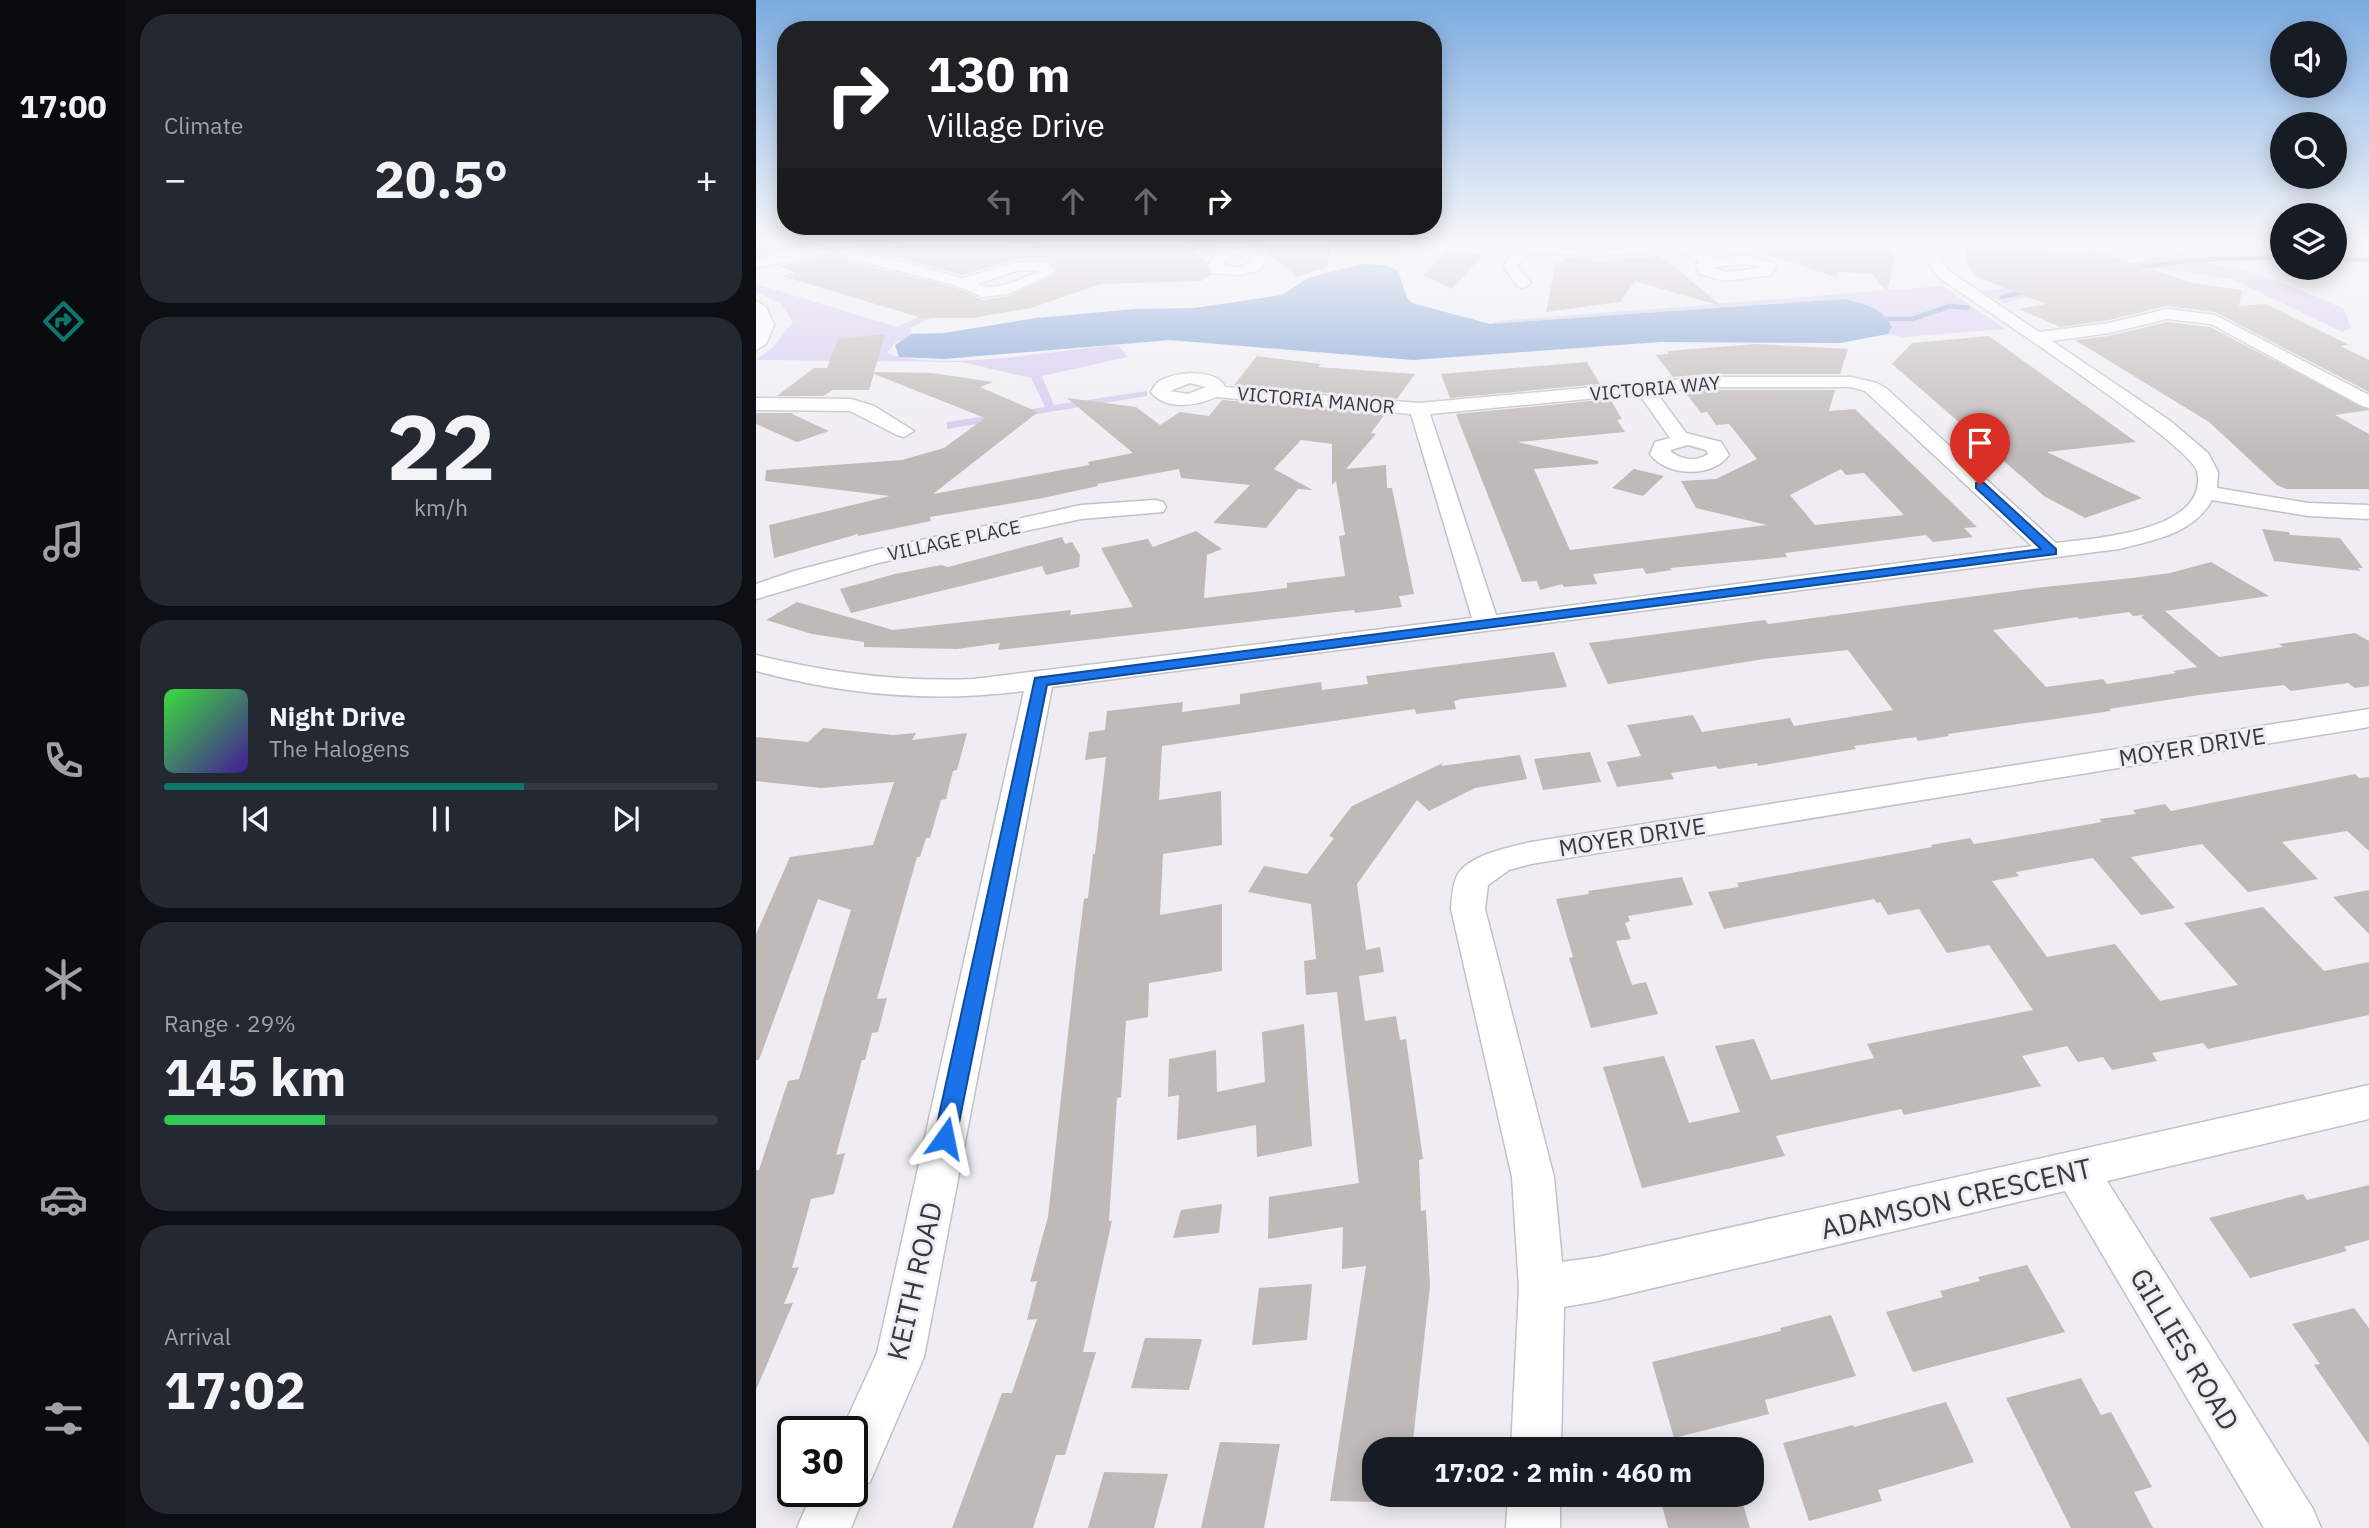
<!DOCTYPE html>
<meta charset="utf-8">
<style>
:root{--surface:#171b24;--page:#242831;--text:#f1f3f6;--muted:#9ea1a6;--line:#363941;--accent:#0f766e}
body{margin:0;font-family:"IBM Plex Sans",sans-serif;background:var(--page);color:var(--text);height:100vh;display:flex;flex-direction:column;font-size:26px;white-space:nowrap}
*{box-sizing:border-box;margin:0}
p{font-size:23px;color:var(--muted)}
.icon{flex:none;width:38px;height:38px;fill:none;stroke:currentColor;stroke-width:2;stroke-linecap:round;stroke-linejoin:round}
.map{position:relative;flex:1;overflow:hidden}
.side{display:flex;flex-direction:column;gap:14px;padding:14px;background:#0d0f14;width:630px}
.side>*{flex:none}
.top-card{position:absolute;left:21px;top:21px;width:665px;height:214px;border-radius:28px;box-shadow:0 4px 18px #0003;background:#202124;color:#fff;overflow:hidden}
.controls{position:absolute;left:1514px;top:21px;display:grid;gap:14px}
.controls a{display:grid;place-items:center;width:77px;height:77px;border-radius:50%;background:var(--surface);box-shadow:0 4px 18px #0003;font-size:35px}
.speed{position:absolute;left:21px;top:1416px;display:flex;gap:14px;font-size:35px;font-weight:700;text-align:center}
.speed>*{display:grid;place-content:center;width:91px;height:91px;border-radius:50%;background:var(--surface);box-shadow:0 4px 18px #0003;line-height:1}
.speed .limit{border:4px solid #111;border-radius:10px;background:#fff;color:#111}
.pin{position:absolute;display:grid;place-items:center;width:60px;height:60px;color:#fff;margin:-72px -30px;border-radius:50% 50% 50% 0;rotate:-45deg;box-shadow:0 0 7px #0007}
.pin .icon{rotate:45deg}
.me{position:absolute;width:77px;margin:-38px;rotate:12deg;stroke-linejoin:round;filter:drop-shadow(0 0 5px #0008)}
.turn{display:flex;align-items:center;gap:24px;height:147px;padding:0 35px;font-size:32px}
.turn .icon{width:91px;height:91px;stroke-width:2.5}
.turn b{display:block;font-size:49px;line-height:60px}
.lanes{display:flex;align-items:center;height:66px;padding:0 35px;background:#0003;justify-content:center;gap:35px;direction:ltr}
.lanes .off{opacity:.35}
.big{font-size:52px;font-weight:700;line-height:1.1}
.side .tile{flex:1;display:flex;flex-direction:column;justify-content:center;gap:10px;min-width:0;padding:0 24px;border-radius:28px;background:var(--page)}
.side .dial{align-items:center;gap:0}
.dial b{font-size:91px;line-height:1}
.song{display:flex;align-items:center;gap:21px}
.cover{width:84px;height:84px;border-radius:10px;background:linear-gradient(135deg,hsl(120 70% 55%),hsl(260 70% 35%))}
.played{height:7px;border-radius:4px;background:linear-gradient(90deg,var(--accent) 65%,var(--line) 65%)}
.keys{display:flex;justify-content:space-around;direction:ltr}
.heat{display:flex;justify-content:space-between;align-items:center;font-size:38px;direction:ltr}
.charge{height:10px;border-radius:5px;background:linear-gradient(90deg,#34c759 29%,var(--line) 0)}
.trip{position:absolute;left:606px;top:1437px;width:402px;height:70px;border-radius:28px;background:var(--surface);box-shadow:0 4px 18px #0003;font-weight:700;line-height:70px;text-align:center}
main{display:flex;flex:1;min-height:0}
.tabs{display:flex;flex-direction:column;width:126px;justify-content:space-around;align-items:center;background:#090b0e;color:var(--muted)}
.tabs .icon{width:49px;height:49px}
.tabs .on{color:var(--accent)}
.tabs b{font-size:32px;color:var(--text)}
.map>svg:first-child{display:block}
.green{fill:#d3c8ef}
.water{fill:#799ed3}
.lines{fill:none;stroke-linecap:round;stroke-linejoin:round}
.stream{stroke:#799ed3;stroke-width:4.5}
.building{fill:#bfb9b7;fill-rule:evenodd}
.minor-casing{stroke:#c2c1c6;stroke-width:3}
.minor{fill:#fff;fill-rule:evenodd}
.route{fill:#1a73e8;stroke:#114b97;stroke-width:2}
.labels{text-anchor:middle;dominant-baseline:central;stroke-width:6;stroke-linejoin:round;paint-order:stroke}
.far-street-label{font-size:19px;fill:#3a3a3c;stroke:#efedf3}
.street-label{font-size:23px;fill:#3a3a3c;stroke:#efedf3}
.near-street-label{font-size:28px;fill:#3a3a3c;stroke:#efedf3}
</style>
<main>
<nav class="tabs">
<b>17:00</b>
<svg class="icon on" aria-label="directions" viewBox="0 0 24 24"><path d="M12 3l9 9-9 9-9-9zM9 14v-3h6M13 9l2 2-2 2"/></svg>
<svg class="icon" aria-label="music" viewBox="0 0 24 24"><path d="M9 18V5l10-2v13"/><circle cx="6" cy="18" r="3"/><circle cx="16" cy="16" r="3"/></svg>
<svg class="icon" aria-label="phone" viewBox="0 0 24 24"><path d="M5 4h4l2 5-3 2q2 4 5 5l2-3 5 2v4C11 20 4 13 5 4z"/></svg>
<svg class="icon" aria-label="climate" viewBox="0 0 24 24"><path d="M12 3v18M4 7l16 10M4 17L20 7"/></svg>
<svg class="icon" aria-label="car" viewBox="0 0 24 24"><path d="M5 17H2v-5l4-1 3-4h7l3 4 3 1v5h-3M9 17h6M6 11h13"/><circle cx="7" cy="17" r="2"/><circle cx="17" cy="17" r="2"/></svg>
<svg class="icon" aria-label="filters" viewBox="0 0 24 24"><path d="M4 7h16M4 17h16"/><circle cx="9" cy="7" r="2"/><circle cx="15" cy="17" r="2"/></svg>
</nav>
<section class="side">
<div class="tile"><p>Climate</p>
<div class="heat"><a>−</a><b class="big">20.5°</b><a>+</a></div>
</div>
<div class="tile dial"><b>22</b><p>km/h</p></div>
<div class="tile">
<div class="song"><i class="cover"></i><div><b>Night Drive</b><p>The Halogens</p></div></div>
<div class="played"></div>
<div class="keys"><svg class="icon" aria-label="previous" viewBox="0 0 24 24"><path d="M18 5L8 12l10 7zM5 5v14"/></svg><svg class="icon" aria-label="pause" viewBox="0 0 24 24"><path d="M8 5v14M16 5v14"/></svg><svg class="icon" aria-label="next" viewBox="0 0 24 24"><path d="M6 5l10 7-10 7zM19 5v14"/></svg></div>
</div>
<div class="tile"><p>Range · 29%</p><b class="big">145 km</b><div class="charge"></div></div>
<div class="tile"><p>Arrival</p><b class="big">17:02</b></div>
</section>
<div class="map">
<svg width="1613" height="1528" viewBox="0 0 1613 1528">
<rect width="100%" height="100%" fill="#efedf3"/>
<g class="green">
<path d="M1423 254C1447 264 1472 266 1496 273 1527 283 1558 295 1588 309L1595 328 1586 332 1476 279 1395 267 1248 303 1226 292Z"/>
<path d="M0 284 141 327 210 295 219 297 154 328 156 334 165 333 140 342 131 353C179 372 301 351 356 345L365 348 372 357 286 376 298 405 391 391V396L191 429V422L289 407 275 378 206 362 0 360 16 348 37 322 24 303 0 292Z"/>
<polygon points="1186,286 1249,329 1147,337 1132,334 1136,327 1088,299 734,324 743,321"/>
</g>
<path class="water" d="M605 264 630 265 642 271 651 298 656 303 734 324 1088 299C1108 304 1126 307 1136 327L1132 334 1084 343 904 342 657 360 414 340 188 359 143 357 139 345 156 334 188 333 280 318 379 309 438 308 526 295 552 278Z"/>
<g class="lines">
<g class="stream">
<polyline points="1578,259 1613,260"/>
<polyline points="1377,268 1439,260 1526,257"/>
<polyline points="1246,297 1271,291"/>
<polyline points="1132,319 1156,319 1194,306 1212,308"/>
</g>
</g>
<g class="building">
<polygon points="0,244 54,244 2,257 0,256"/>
<polygon points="149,244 256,244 256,247 300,244 425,244 451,262 454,275 446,281 345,284 275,308 216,318 166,318 26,276 39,273 24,266 81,255 95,262 201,288 226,300 253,296 302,273 291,259 262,259 206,275 120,252"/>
<polygon points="502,244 575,244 571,267 541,277"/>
<polygon points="995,244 1129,246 1139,257 1131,292 1116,274 1082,272 1079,277 994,249"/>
<polygon points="1209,244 1250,244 1312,253 1334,249 1437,283 1486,290 1483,306 1510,304 1593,345 1584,346 1613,360 1613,392 1459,312 1410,306 1353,320 1304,327 1263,309 1290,304 1221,277 1210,262"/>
<polygon points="690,251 728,254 696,289 667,275"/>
<polygon points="901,256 905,260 911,260 965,306 879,281 864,302 790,312 800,263 808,263 810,258 838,259 837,262"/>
<polygon points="1411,322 1454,327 1613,410 1579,415 1613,434 1613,489 1530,489 1521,485 1453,422 1319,340 1353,336"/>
<polygon points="129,334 118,372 176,373 237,382 224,387 282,412 177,494 333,465 332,462 377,453 311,398 380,407 404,425 424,412 453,416 466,400 629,414 615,433 620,434 590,469 630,465 631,488 636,488 658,594 643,596 646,607 599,613 598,610 242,650 244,643 201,649 108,647 108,642 56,634 10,620 41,602 137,630 315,610 314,615 377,607 345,548 392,539 397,547 440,531 466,549 451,555 448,598 531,588 531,583 589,576 583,536 589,535 580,481 576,485 576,444 545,440 518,469 557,490 542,489 510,528 457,523 494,485 425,478 423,469 341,484 342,486 287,498 174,517 175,521 102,536 102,534 18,558 13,525 134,496 9,481 10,470 146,460 188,448 229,418 118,374 113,390 77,390 67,396 21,396 58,368 71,368 82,339"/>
<polygon points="1233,336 1380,442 1291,452 1386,498 1329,518 1288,496 1136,364 1156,343"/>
<polygon points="1000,344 1092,349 1084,374 949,374 917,377 900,355 913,354 911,351"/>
<polygon points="501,356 565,364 562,367 659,374 641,399 478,385"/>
<polygon points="831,362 844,384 694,398 685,374"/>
<path d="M949 390H1079L1073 411 1099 409 1221 527 1208 528 1217 537 1177 542 1170 535 1029 553 1031 557 914 568 916 570 890 574 887 568 837 574 841 584 808 587 806 584 784 590 781 581 766 582 700 414 854 399 866 419 861 420 869 432 762 442 842 461V464L778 469 814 550 1011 525 940 508 925 481 960 479 1001 459 973 424 960 425 951 412 945 413 929 392ZM1085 469 1090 475 1108 473 1148 515 1059 525 1034 495Z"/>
<polygon points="0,413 38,413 36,414 73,431 41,442 0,424"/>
<polygon points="878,469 908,476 887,496 856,488"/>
<polygon points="1506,529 1533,532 1534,535 1584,538 1607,568 1602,568 1605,571 1518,561"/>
<polygon points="306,537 309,544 316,542 324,555 323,567 290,575 286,566 95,613 84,589 139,574 185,565 192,567"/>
<path d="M1455 562 1513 596 1409 611 1463 657 1527 647 1523 644 1599 633 1613 641V686L1599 688 1592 683 1535 691 1528 685 1443 695 1353 709 1355 711 1192 734 1193 736 1162 741 1160 737 1098 746 1100 749 1002 766 1001 763 962 769 960 766 915 773 918 779 861 787 851 762 885 756 871 725 937 715 946 732 1034 718 1038 726 1137 710 1092 650 1008 659 852 684 833 643 1009 620 1012 624 1279 588 1376 578 1414 573ZM1373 612 1377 616 1388 615 1385 617 1441 667 1417 671 1420 673 1351 684 1347 679 1290 687 1237 630 1321 617 1323 619Z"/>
<polygon points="798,652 811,687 705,699 698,701 700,709 660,714 659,709 406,746 403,800 465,791 466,845 407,854 404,915 466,904 466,971 393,983 392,1017 370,1021 365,1097 361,1098 353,1221 356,1221 327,1352 340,1352 309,1455 300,1455 277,1528 196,1528 246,1393 256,1393 281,1319 271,1320 281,1281 274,1282 292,1217 319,970 328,899 332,898 337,854 339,854 350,757 329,760 333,732 349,730 351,711 427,702 426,712 484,704 484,694 565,682 566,690 612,684 610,676"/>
<polygon points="67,728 137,735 160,733 156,740 211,733 201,770 197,771 190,799 185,800 174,838 170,838 164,857 161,857 121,999 131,998 122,1032 116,1033 109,1060 106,1060 80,1155 89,1153 78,1194 55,1199 36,1268 43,1267 28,1304 37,1303 0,1390 0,1170 3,1170 32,1081 43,1079 95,910 62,899 3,1060 0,1060 0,934 34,857 117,845 138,782 65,788 0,781 0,737 52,742"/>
<polygon points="834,752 845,782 787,790 778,759"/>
<polygon points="764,755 771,779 719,788 673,811 661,800 601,884 610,950 624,947 628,972 603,976 609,1021 640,1016 644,1040 650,1039 667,1159 663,1160 665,1211 670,1210 674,1286 656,1449 618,1449 618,1502 574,1501 610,1266 586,1269 587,1227 512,1239 513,1197 603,1183 581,992 550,995 548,961 560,959 555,904 492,892 508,866 551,874 578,838 573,836 596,806 687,763 685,766"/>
<polygon points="1599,774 1603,778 1613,777 1613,851 1591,831 1526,842 1562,879 1492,892 1446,844 1375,857 1419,908 1385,915 1337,858 1260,872 1263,876 1236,881 1291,957 1359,944 1404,1001 1482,985 1428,923 1507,907 1568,971 1613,962 1613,1015 1452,1049 1447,1043 1396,1053 1401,1061 1356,1070 1347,1057 1322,1062 1311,1046 1266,1056 1285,1086 1148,1115 1145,1109 1020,1136 1029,1156 886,1188 847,1067 908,1056 933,1123 984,1112 959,1046 998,1039 1015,1080 1118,1058 1111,1044 1277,1010 1233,945 1191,953 1163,909 1132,915 1124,902 1121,903 1118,899 968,929 952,892 983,887 981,883 1176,847 1175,845 1214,838 1218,844 1237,841 1346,822 1343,819 1380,814 1377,810 1409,804 1415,811"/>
<polygon points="926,877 937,905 872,916 874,921 869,923 875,939 860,941 876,985 890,982 902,1014 835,1028 813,958 817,957 800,899 833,894 832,891"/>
<polygon points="1613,890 1613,934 1577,897"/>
<polygon points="548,1024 556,1146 501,1157 500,1125 421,1140 423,1095 412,1097 413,1059 460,1050 461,1092 509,1082 506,1032"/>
<polygon points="1613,1185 1613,1240 1588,1247 1591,1251 1494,1278 1453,1218 1547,1194 1551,1200"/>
<polygon points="466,1204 463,1233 417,1238 425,1210"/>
<polygon points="1271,1265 1309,1332 1157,1372 1130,1312 1187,1297 1184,1291 1224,1281 1222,1277"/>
<polygon points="556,1284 551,1340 496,1345 503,1288"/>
<polygon points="1598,1308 1613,1328 1613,1445 1558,1365 1564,1364 1536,1324"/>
<polygon points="1075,1315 1100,1376 1009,1400 1013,1414 918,1438 896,1362 1025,1331 1024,1328"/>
<polygon points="389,1338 446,1339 433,1390 375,1388"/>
<polygon points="1325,1378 1345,1415 1355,1412 1396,1487 1378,1492 1397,1528 1315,1528 1250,1398"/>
<polygon points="1190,1402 1218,1462 1122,1490 1126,1501 1053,1521 1027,1443 1097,1425 1098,1427"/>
<polygon points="464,1442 524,1444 508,1528 445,1528"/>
<polygon points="348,1472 412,1474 398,1528 332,1528"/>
<polygon points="903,1494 984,1494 994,1528 912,1528"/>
</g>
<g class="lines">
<defs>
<g id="minor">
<path d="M68 244H103L97 249 206 278 262 262H291L299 272 252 294 226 297 202 286 96 259 81 252 0 268V260ZM263 270 283 271C264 279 241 293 221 284Z"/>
<path d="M459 244H480L511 259 504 270 483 275 456 273 453 262 467 249ZM479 254 496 261 483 267 468 266 467 263Z"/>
<path d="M737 244 838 248 938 244 936 247 955 257 992 256 1018 263 1020 266 1015 275 969 281 944 274 940 266 943 262 921 250 838 256 772 252 761 266 775 283 767 288 762 286 747 266 759 251ZM991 264 1005 268 970 272 955 267Z"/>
<path d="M1173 244H1187L1183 256 1193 271 1283 332 1353 323 1411 309 1459 315 1613 395V408L1606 406 1455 324 1411 319 1353 333 1296 341 1413 420 1452 453 1462 472 1461 488 1552 503 1613 505V519L1552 516 1456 500C1437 534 1398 540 1363 549L296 687 168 1357 114 1482 107 1485 110 1491 95 1528H41L57 1491H96V1432H85L121 1353 268 691C177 703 88 695 0 671V655C73 673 142 682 218 679L716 618 655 414 460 397C440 406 410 411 395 392 395 391 401 383 401 383 415 371 461 368 469 387L663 403 949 377H1095L1121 383 1131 389 1300 543C1338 538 1454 532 1441 471 1435 445 1218 302 1182 277L1169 256ZM434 383 450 387 432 394 414 391ZM949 387H1095L1109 391 1276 546 740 615 674 414 883 394 914 438 899 442 894 454C910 477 957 478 973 455L965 442 930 433 900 392ZM932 445 950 450 952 454C940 462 927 460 915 452V450Z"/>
<polygon points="0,301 10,307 18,325 10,344 0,350"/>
<polygon points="0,398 95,399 118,406 158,431 148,437 141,435 94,411 0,410"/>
<polygon points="399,500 407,502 410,507 407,512 325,519 122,563 0,599 0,584 38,571 119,550 325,505"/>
<path d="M1613 709V727L775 864 753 870 732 885 729 909 798 1177 806 1262 842 1257 1613 1085V1119L1351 1181 1557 1509 1565 1528H1508L1309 1191 842 1301 808 1307 805 1449H755L763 1288 756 1177 695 909C696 899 696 886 701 876 711 855 754 847 775 842Z"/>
<polygon points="752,1494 804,1494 804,1528 750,1528"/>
</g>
</defs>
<use href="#minor" class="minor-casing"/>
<use href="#minor" class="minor"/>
</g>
<linearGradient id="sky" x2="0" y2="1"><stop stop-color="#7babe0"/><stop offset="0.53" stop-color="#f8f7fa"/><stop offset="1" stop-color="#f8f7fa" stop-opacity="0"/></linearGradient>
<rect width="1613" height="458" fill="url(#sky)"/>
<polygon class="route" points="1220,483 1228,483 1300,549 1300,554 291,685 200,1138 197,1145 189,1148 181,1145 178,1138 279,678 1285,549 1220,488"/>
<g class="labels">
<g class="far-street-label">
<text transform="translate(899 388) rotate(-5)">VICTORIA WAY</text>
<text transform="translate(560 400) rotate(5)">VICTORIA MANOR</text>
<text transform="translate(198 540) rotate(-12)">VILLAGE PLACE</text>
</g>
<g class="street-label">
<text transform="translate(1436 746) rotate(-9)">MOYER DRIVE</text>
<text transform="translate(876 836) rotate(-9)">MOYER DRIVE</text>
</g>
<g class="near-street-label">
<text transform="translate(1200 1198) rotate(-13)">ADAMSON CRESCENT</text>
<text transform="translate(158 1281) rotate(-77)">KEITH ROAD</text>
<text transform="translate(1429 1349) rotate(59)">GILLIES ROAD</text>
</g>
</g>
</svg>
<div class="controls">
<a><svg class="icon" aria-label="sound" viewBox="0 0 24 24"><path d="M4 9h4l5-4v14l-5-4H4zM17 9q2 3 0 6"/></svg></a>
<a><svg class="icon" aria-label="search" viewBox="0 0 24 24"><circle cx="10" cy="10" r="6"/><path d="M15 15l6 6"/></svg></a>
<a><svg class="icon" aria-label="layers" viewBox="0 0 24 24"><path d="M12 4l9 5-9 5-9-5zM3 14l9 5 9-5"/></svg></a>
</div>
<div class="speed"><div class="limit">30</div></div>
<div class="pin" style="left:1224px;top:485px;background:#d93025"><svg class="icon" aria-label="arrive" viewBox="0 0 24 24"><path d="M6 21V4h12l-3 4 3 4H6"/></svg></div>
<svg class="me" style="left:189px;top:1138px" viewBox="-20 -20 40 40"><path d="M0-17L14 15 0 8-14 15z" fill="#1a73e8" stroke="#fff" stroke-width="4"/></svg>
<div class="trip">17:02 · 2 min · 460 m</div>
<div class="top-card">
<div class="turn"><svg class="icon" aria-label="right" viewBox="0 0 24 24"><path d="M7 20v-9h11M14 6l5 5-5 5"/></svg><div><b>130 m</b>Village Drive</div></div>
<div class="lanes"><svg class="icon off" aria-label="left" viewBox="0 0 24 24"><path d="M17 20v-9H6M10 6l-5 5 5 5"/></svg><svg class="icon off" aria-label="ahead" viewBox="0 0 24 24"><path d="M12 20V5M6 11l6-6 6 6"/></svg><svg class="icon off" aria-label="ahead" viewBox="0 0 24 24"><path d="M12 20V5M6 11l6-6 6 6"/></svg><svg class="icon" aria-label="right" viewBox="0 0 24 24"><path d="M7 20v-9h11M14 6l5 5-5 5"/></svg></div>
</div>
</div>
</main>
